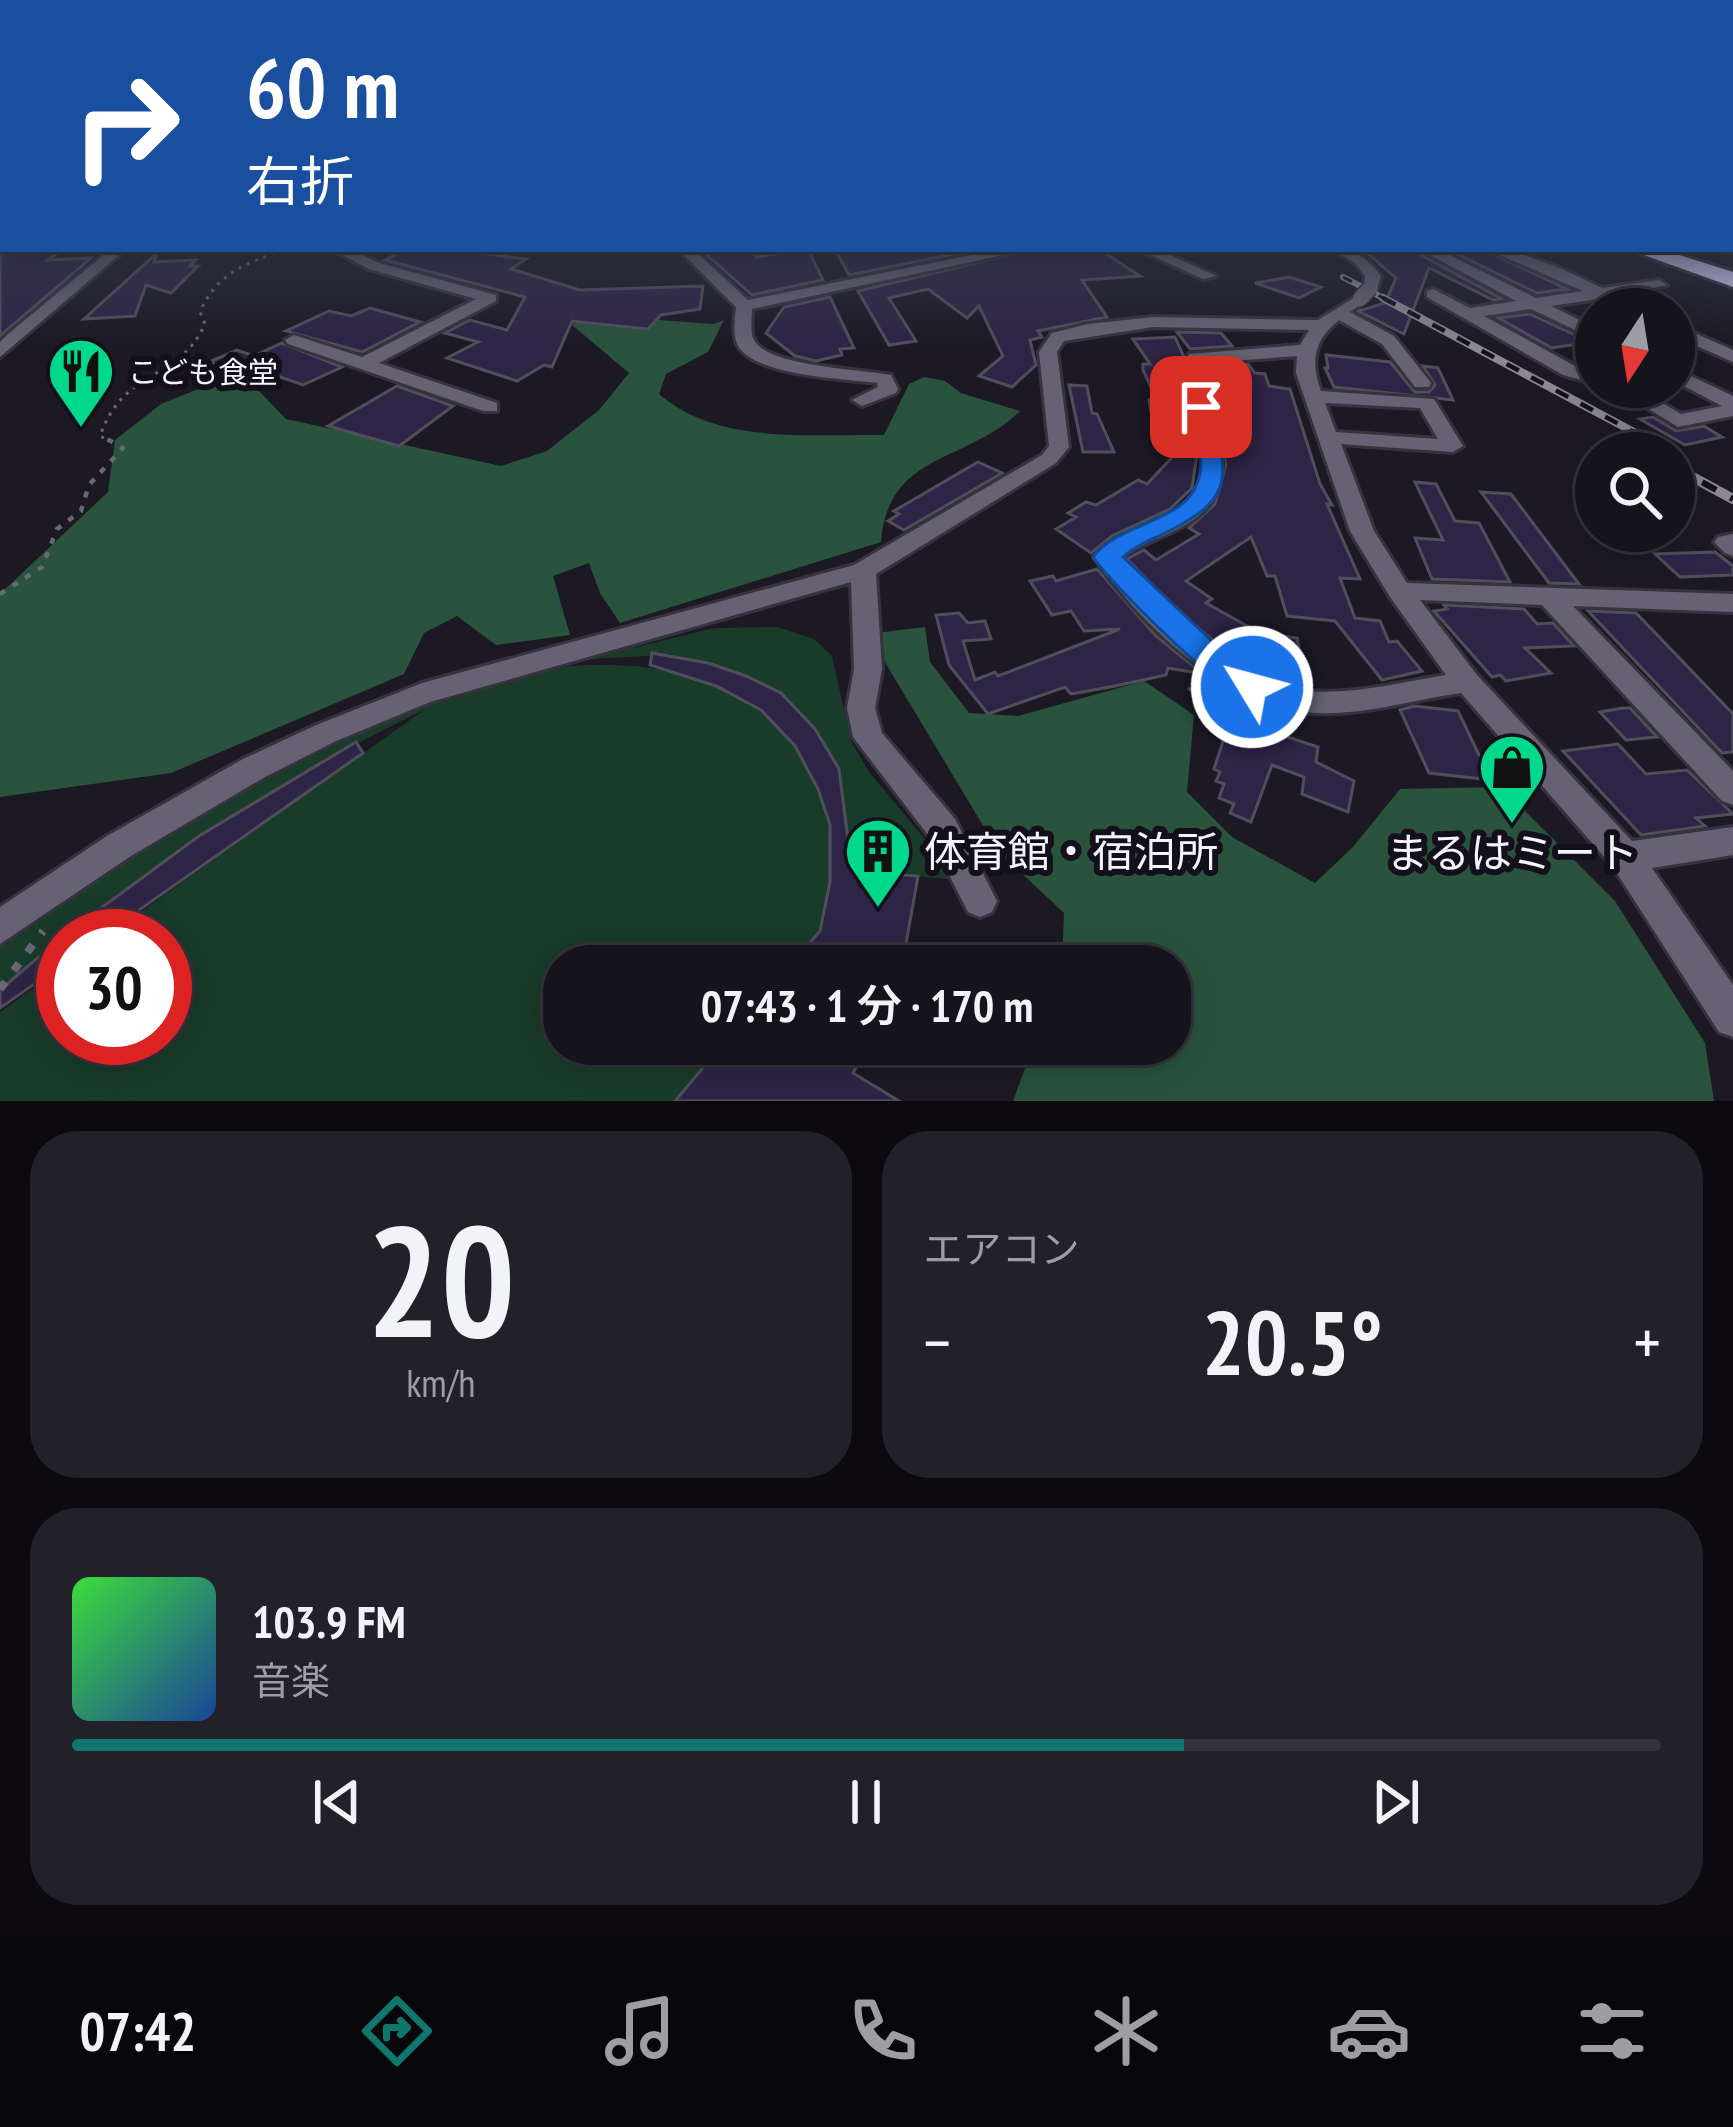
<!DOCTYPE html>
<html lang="ja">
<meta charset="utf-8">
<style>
:root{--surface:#15131c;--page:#222029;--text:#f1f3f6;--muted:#9d9ea3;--line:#34323b;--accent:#0f766e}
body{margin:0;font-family:"PT Sans Narrow","Noto Sans JP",sans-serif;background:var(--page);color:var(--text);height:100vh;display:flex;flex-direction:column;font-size:45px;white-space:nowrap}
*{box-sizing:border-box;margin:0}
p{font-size:39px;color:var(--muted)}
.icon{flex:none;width:66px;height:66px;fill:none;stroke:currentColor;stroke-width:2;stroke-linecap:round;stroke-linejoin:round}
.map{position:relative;height:1101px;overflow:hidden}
.side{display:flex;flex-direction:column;gap:30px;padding:30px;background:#0c0a0f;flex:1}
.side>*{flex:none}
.hud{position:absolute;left:0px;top:0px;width:1734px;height:252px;box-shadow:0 6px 30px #0003,0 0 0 3px var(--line);background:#1a4fa0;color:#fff;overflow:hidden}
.needle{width:78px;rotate:192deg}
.controls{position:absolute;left:1575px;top:288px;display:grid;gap:24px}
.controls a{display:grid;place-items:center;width:120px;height:120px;border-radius:50%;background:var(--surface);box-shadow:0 6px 30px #0003,0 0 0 3px var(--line);font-size:60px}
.speed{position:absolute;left:36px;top:909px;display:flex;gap:24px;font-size:60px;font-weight:700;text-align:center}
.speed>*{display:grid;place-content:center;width:156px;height:156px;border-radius:50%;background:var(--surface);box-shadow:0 6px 30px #0003,0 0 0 3px var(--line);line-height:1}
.speed .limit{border:18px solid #d22;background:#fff;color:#111}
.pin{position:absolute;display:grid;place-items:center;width:102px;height:102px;color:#fff;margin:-51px;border-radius:24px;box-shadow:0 6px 18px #0006}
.me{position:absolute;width:132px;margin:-66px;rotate:307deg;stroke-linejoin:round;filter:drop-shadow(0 0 9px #0008)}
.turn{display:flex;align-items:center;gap:42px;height:252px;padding:0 48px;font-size:54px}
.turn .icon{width:156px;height:156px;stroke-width:2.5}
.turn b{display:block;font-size:84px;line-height:102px}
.big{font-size:90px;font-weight:600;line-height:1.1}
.side .card{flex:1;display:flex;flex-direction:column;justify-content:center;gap:18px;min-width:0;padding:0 42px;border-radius:48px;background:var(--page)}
.side .dial{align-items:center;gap:0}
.dial b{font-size:156px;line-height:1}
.song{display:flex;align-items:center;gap:36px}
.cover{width:144px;height:144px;border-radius:18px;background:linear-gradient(135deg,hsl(120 70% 55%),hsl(220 70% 35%))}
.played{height:12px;border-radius:6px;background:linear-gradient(90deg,var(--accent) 70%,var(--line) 70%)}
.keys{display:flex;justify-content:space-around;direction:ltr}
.heat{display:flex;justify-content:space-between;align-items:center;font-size:66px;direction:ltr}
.side .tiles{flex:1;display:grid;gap:30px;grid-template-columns:1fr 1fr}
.card:last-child{grid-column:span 2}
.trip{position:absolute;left:543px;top:945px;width:648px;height:120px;border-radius:48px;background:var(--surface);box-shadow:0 6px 30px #0003,0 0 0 3px var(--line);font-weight:600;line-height:120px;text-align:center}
.menu{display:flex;height:192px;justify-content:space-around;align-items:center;background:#08080b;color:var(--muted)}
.menu .icon{width:84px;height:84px}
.menu .current{color:var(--accent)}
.menu b{font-size:54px;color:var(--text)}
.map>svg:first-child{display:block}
.green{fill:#193b29}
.forest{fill:#29533d}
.building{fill:#2e2446;stroke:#514e5c;stroke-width:3}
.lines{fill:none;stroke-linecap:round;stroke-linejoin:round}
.minor-casing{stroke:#36333f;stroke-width:6}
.highway-casing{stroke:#36333f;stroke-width:6}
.path-far2{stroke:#6a6872;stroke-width:3;stroke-dasharray:3 6;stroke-linecap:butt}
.path-far1{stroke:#6a6872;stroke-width:4.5;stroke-dasharray:6 9;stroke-linecap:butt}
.path{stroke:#6a6872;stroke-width:8;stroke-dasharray:9 14;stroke-linecap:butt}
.minor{fill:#666273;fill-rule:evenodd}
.highway{fill:#d0c7f2;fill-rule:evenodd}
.rail-far2-casing{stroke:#8b8892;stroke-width:6}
.rail-far1-casing{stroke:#8b8892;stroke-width:8}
.rail-casing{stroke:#8b8892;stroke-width:10}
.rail-far2{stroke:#13101c;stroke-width:3;stroke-dasharray:10;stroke-linecap:butt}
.rail-far1{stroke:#13101c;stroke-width:4.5;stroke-dasharray:14;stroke-linecap:butt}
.rail{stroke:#13101c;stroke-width:6;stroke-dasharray:16;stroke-linecap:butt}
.minor-bridge-casing{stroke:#36333f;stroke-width:18;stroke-linecap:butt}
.minor-bridge{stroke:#666273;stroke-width:15}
.route{fill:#1a73e8;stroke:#114b97;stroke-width:3}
.labels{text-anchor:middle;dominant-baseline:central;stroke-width:12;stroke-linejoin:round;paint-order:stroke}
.far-poi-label{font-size:30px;fill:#f5f3fb;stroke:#13101c;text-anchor:start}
.near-poi-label{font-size:42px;fill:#f5f3fb;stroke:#13101c;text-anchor:start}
</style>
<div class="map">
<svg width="1733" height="1101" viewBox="0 0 1733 1101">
<rect width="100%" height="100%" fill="#1c1925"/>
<path class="green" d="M778 627 814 639 832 656 851 741 869 772 959 880 852 871 839 769 815 729 781 693 665 655 572 660 524 672C645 650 780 673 823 804 839 856 831 918 806 966H564V1044H723L675 1101H0V1012L63 967V1038H165V936H107L424 710C270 784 128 876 0 990V943L169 831 309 754 545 650 637 647 714 628Z"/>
<g class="forest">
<path d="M604 316 713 324 724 320 708 352 666 374 659 394C718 445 809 434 884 435L909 384 924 377 945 381 961 393 1020 411C965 464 888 452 881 542L620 623 600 593 589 563 553 576 570 635 496 645 457 616 424 633 404 674 171 773 0 797V594L108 492 115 440 161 404 203 387 226 386 258 390 286 419 501 466 547 451 599 410 629 373 571 324Z"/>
<polygon points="925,627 930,662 969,713 1018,716 1144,681 1194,715 1187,792 1232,837 1315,883 1353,847 1400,789 1501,787 1615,901 1705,1043 1714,1101 1013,1101 1034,1044 1170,1044 1170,966 1062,966 1064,913 999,852 868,634"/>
</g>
<g class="building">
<polygon points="64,249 48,260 91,258 0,336 0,251"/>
<polygon points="406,249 449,249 526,259 511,269 580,290 703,286 700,309 661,315 648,329 572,321 552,367 544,365 517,381 447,358 478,342 445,333 470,320 507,330 525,297 385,260"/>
<polygon points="700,249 748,249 757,257 808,249 823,280 752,295"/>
<polygon points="835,249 979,249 849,275"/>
<polygon points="1035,249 1099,249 1140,276 1082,280 1107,317 1038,331 1042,337 1030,340 1036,365 1012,387 979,376 1003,356 979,306 967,318 928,289 889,298 916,341 889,345 858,291"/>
<polygon points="1415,249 1417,253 1502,299 1493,300 1429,268 1404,334 1358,311 1385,303 1396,278 1367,253"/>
<polygon points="1447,249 1482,249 1567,289 1537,293"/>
<polygon points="158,252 154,262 196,260 190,266 198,266 171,293 146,285 135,316 84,319"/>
<polygon points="1289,277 1321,287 1299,298 1255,283"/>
<polygon points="830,297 854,348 840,349 842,355 816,361 795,356 766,333 784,307"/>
<polygon points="370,308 420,322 362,352 286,331 329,311 351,316"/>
<polygon points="1530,314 1590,342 1552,348 1498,318"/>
<polygon points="1177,332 1221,333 1232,346 1190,349"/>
<polygon points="1175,337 1184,357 1185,392 1197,454 1192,488 1170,509 1112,536 1091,553 1056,529 1076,517 1068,513 1086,502 1096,505 1138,480 1147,484 1178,451 1165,451 1161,436 1155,435 1149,400 1157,401 1143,370 1143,364 1150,364 1133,339"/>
<polygon points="282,343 342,367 303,385 266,372 253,376 209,362 237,350 254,356"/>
<polygon points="1326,355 1390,362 1415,392 1429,392 1435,385 1423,366 1438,368 1453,400 1334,387 1325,368 1328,368"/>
<polygon points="1248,364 1255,373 1265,374 1269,386 1290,389 1320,484 1332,505 1327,504 1360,579 1340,578 1355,618 1380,621 1389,642 1397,641 1422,671 1382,680 1335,621 1287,616 1275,576 1267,576 1251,537 1186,581 1212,599 1206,603 1258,632 1297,638 1306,686 1283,681 1232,655 1184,617 1127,559 1144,550 1156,560 1199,534 1189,528 1215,504 1226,465 1214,390 1235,391 1227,366"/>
<polygon points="1069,385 1087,386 1092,413 1097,414 1114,452 1083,452"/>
<polygon points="397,386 453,406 399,446 328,426"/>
<polygon points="1653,417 1676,431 1704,426 1722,437 1685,445 1640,419"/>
<polygon points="978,462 1002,473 904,530 888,521 899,514 894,511"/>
<polygon points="1415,482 1436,484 1455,521 1479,523 1510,582 1432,579 1415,538 1443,540"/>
<polygon points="1481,492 1511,494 1579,584 1549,583"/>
<polygon points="1715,552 1733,566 1733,575 1680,577 1655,554"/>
<polygon points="1097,569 1156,636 1203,674 1168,668 1166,675 1115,686 1071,694 1065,687 988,714 949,665 936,615 959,613 968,623 985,621 991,639 963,641 975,680 995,672 998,676 1120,629 1084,631 1071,611 1052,615 1030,581 1053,576 1056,581"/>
<polygon points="1444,605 1524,609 1537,624 1553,623 1574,646 1525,648 1551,673 1506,681 1500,675 1492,677 1434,611 1447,609"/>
<polygon points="1588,611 1636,613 1733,714 1733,752 1722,753"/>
<polygon points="652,653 708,663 746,676 781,693 815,729 839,769 852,871 918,876 902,966 790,966 820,931 830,882 830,825 818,789 795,746 761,710 716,686 650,665"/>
<polygon points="1188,688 1283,723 1279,734 1318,747 1316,762 1354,781 1348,812 1302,794 1304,777 1272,765 1251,822 1230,813 1234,804 1219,798 1224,784 1216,781 1220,772 1214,769 1229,723"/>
<polygon points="1414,706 1458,711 1491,780 1429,773 1400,710"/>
<polygon points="1623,708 1630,708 1657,737 1626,740 1600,712"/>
<polygon points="356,742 363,753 102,936 63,936 199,836"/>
<polygon points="1618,744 1646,774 1687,770 1733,814 1696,818 1705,826 1641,835 1563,751"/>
<polygon points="63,936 63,964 0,1008 0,990"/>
<polygon points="723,1044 869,1044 853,1073 899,1101 675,1101"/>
</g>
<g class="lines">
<defs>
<g id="minor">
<polygon points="111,249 126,249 0,357 0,342 8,334"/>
<polygon points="331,249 350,249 379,263 496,295 496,301 379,363 497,403 497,411 483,411 288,344 285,340 294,335 362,357 476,299 369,269"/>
<path d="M678 249H693L748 300 1002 249H1031L752 309C752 318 750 330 753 338 764 367 863 369 891 375L898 389 896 393 862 406 852 400 878 387 877 383C844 379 756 376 738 346 732 335 735 319 736 307Z"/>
<polygon points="1137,249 1157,249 1216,276 1203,279"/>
<path d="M1332 249C1356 249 1366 257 1381 276L1376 291H1364L1365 276 1355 263Z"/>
<polygon points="1419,249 1437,249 1536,298 1583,291 1486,249 1507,249 1560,268 1602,288 1659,280 1667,285 1617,296 1639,309 1618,309 1598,299 1551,306 1596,328 1596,340 1531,309 1484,316 1577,367 1596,372 1596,384 1563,375 1427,297 1427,291 1433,289 1470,308 1516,301"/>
<path d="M1360 294 1368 299 1350 312 1394 336 1431 383 1429 387H1415L1382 344 1339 320C1314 340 1310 361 1321 391L1434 399 1463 446 1453 452 1341 444 1374 531 1407 583 1733 594V612L1573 606 1733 771V805L1722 801 1542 605 1420 600 1477 675 1632 841 1733 827V855L1652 868 1733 985V1037L1719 1032 1613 867 1461 693C1411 700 1355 718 1305 712 1221 702 1140 623 1094 557 1117 529 1156 528 1183 506 1229 469 1177 399 1189 354L1300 345 1309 330 1153 327 1064 341 1057 352 1069 447 1056 463 876 574 882 669 875 708 882 733 955 819 997 901 992 912 980 917 968 912 931 839 853 737 847 708 854 669 851 582 430 702 334 742 265 777 131 856 0 944V907L107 836 243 759 314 726 422 683 854 565 1042 455 1049 446 1039 352 1052 333 1088 324 1153 317 1318 320ZM1297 356 1296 373 1350 531 1390 597 1446 675C1402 682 1353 695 1307 691 1239 685 1164 607 1120 558 1144 541 1174 535 1197 517 1245 480 1210 411 1205 363ZM1325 403 1420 408 1438 439 1336 432Z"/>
<polygon points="1674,324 1733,350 1733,362 1674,336"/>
<polygon points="1674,368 1733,396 1733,416 1678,427 1613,387 1635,387 1681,414 1722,406 1674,381"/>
<polygon points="1733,534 1733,556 1725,553 1714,542 1718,537"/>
</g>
<g id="highway">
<rect x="0" y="232" width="3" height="12"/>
<polygon points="1627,249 1660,249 1733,272 1733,287"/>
</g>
</defs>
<use href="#minor" class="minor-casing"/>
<use href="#highway" class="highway-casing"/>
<path class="path-far2" d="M104 438 100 436C124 367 178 383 205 324L200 312C217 272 249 262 287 249"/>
<polyline class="path-far1" points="0,594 42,567 57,529 81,511 89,485 123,448 100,435"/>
<polyline class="path" points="0,989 43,931"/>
<use href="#minor" class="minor"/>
<use href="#highway" class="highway"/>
<defs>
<polyline id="rail-far2" points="1343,277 1389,301"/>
<polyline id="rail-far1" points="1383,298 1645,438"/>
<g id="rail">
<polyline points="1639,435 1673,453"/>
<polyline points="1674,467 1733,499"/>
</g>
</defs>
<use href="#rail-far2" class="rail-far2-casing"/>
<use href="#rail-far1" class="rail-far1-casing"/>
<use href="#rail" class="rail-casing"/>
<use href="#rail-far2" class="rail-far2"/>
<use href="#rail-far1" class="rail-far1"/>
<use href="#rail" class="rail"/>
<defs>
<polyline id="minor-bridge" points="1360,299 1370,288"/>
</defs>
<use href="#minor-bridge" class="minor-bridge-casing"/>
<use href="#minor-bridge" class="minor-bridge"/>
</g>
<linearGradient id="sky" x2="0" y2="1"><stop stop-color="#0f0e14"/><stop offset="0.55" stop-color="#3a3e51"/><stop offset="1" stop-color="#3a3e51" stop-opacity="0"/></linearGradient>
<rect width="1733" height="346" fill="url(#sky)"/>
<path class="route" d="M1201 400 1212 407C1227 477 1237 498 1165 533 1150 540 1135 546 1123 557L1211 640 1263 678 1268 687 1263 695C1255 698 1254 699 1245 697 1214 686 1113 586 1093 557 1120 520 1192 524 1200 473 1204 454 1193 426 1189 407Z"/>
<defs>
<symbol id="restaurant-pin" viewBox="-11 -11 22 30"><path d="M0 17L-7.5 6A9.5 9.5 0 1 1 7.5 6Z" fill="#00d98c" stroke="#13101c"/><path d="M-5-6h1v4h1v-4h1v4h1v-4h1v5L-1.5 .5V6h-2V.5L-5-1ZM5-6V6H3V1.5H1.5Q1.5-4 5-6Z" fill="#111"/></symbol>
<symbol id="shop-pin" viewBox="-11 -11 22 30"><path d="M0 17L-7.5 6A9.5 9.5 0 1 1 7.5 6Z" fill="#00d98c" stroke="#13101c"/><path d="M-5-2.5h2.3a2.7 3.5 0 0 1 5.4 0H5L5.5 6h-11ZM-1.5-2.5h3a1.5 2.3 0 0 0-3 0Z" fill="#111"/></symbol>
<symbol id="building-pin" viewBox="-11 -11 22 30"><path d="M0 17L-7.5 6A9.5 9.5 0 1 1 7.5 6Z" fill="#00d98c" stroke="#13101c"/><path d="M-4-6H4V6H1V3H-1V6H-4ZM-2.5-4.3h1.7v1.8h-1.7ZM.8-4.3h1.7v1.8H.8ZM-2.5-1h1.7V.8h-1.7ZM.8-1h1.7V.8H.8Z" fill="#111"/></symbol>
</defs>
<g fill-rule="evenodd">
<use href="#restaurant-pin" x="43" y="333" width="76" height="104"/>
<use href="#shop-pin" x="1474" y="729" width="76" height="104"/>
<use href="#building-pin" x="840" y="813" width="76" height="104"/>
</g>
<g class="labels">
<g class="far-poi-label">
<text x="128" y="371">こども食堂</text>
</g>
<g class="near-poi-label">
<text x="924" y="851">体育館・宿泊所</text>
<text x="1512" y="852" text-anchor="middle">まるはミート</text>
</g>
</g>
</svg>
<div class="controls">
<a><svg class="needle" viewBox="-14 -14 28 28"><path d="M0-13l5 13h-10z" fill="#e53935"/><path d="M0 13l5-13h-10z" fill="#9d9ea3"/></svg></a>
<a><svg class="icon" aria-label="search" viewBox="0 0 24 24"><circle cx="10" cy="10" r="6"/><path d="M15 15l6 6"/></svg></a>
</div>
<div class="speed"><div class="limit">30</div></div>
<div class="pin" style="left:1201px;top:407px;background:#d93025"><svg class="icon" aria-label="arrive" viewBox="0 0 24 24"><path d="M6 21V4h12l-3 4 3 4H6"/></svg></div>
<svg class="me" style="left:1252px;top:687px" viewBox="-20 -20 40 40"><circle r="17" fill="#1a73e8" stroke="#fff" stroke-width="3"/><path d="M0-11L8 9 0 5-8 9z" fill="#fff"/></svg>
<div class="trip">07:43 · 1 分 · 170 m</div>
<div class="hud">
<div class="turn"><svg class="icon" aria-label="right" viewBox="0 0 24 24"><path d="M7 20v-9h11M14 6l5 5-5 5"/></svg><div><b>60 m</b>右折</div></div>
</div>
</div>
<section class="side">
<div class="tiles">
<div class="card dial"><b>20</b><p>km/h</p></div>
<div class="card"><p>エアコン</p>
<div class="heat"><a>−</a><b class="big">20.5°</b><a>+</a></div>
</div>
<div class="card">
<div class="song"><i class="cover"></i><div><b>103.9 FM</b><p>音楽</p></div></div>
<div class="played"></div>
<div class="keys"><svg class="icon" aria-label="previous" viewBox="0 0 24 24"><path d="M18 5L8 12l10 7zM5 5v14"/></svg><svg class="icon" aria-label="pause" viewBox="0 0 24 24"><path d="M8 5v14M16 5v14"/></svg><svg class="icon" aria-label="next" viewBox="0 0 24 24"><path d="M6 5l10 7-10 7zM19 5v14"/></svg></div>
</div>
</div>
</section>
<nav class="menu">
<b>07:42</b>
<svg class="icon current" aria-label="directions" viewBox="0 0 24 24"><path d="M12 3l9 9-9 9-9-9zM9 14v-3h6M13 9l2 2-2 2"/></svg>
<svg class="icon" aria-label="music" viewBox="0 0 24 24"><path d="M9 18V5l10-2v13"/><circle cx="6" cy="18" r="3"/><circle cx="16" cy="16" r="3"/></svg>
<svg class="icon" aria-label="phone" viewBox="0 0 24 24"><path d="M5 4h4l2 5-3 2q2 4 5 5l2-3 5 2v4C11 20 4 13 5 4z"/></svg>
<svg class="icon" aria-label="climate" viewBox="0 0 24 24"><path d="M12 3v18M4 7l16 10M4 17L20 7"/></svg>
<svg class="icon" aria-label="car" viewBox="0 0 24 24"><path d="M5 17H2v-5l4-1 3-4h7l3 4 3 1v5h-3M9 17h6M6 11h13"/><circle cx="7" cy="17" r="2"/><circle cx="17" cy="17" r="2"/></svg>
<svg class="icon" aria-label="filters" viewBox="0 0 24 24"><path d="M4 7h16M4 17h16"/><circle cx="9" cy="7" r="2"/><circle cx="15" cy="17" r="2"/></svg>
</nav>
